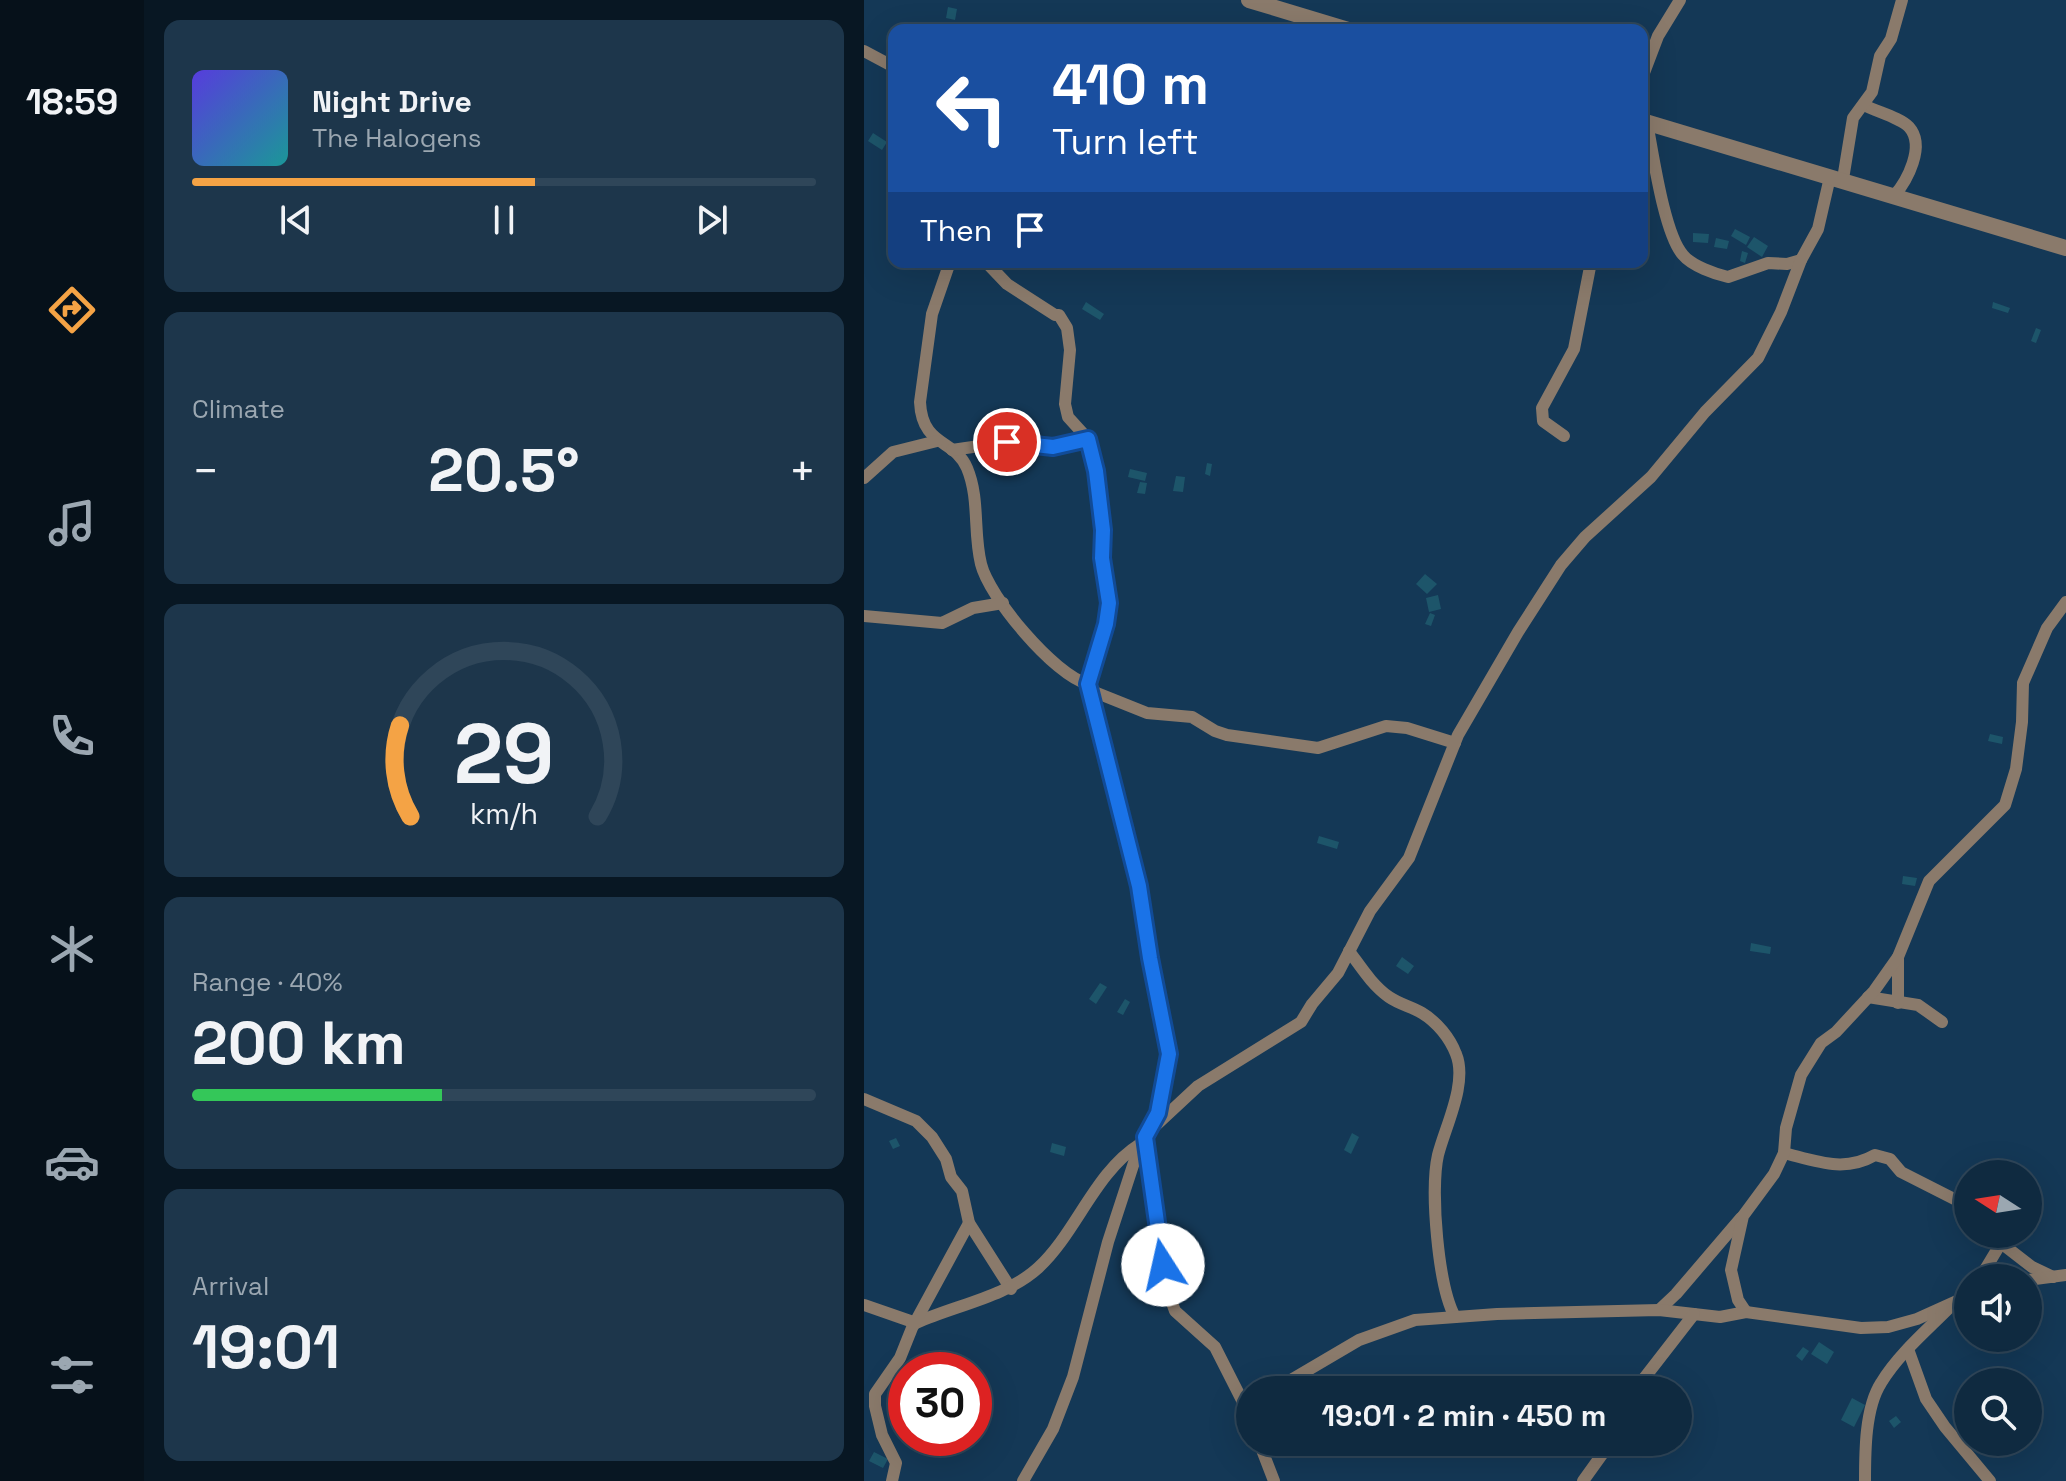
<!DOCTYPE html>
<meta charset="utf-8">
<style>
:root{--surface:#0f2a40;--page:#1d364b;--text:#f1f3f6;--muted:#9ba7b1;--line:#2f4659;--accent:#f4a345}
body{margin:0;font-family:"Space Grotesk",sans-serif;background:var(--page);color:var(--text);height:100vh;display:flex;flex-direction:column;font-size:30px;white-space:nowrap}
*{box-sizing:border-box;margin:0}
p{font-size:26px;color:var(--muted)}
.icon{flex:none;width:44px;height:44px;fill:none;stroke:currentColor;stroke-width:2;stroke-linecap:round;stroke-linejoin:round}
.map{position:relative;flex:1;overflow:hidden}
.drawer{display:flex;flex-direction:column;gap:20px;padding:20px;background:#081723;width:720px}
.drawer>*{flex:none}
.banner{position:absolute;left:24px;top:24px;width:760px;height:244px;border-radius:16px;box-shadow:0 8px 32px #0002,0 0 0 2px var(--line);background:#1a4fa0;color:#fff;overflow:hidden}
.needle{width:52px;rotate:282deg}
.fabs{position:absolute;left:1090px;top:1160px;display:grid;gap:16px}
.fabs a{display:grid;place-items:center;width:88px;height:88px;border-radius:50%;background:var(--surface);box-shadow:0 8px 32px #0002,0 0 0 2px var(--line);font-size:40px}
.speed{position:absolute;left:24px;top:1352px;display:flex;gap:16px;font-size:40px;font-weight:700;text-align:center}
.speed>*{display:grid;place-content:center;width:104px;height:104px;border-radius:50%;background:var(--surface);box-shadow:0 8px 32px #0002,0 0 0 2px var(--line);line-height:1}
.speed .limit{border:12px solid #d22;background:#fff;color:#111}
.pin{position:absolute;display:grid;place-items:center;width:68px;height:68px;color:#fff;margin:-34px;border:4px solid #fff;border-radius:50%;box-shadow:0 2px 8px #0007}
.me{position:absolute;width:88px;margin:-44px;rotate:350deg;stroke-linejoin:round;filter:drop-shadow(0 0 6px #0008)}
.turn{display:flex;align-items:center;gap:28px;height:168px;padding:0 32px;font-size:36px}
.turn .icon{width:104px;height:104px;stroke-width:2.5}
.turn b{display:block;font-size:56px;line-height:68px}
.then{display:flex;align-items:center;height:76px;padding:0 32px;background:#0003;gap:16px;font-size:30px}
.big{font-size:60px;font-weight:700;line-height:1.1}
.drawer .widget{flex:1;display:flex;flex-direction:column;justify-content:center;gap:12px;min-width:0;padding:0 28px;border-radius:16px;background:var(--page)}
.drawer .dial{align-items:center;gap:0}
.dial svg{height:208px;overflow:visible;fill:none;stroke:var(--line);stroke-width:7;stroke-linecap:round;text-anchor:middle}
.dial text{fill:var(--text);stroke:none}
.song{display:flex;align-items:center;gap:24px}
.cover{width:96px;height:96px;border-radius:12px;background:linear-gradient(135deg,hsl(250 70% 55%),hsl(180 70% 35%))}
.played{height:8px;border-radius:4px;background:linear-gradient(90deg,var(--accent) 55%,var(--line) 55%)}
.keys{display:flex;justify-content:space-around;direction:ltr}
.heat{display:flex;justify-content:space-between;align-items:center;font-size:44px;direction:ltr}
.charge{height:12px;border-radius:6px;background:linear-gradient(90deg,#34c759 40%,var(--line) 0)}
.trip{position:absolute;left:372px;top:1376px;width:456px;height:80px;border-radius:40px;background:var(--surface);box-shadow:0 8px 32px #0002,0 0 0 2px var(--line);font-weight:700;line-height:80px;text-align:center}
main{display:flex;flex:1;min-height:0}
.tabs{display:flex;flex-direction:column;width:144px;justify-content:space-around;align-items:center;background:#06111a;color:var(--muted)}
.tabs .icon{width:56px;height:56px}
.tabs .active{color:var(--accent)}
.tabs b{font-size:36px;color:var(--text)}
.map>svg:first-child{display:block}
.building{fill:#1d556a}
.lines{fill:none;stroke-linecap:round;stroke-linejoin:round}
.minor{stroke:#8a7a6b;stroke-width:12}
.tertiary{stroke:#8a7a6b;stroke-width:16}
.route-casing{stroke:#114b97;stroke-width:20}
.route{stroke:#1a73e8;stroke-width:14}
</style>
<main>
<nav class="tabs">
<b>18:59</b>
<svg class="icon active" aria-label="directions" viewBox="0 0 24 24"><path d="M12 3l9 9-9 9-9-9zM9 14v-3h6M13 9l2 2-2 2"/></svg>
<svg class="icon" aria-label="music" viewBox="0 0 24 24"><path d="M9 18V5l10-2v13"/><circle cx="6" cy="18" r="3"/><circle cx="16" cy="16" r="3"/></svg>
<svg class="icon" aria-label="phone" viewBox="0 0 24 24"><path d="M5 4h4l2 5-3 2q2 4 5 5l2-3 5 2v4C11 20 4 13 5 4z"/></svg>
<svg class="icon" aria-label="climate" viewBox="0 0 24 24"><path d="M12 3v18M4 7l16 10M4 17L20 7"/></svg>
<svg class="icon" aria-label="car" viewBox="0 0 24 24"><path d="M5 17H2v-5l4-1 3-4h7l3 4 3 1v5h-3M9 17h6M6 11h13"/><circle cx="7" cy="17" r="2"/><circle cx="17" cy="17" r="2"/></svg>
<svg class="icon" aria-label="filters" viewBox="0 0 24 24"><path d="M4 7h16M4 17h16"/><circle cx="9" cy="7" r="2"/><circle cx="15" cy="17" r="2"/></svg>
</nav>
<section class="drawer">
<div class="widget">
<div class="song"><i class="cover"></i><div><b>Night Drive</b><p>The Halogens</p></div></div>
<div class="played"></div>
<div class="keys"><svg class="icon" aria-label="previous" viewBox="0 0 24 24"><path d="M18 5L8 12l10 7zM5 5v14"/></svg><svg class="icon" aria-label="pause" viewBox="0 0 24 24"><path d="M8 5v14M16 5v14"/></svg><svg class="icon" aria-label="next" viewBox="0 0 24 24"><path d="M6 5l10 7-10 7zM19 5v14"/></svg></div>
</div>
<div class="widget"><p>Climate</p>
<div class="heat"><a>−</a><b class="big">20.5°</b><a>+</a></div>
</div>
<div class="widget dial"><svg viewBox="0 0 100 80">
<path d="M14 69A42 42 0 1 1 86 69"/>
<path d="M14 69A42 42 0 0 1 10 34" stroke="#f4a345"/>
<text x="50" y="56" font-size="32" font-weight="700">29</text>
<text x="50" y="72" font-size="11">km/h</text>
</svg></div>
<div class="widget"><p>Range · 40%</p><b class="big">200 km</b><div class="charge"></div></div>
<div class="widget"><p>Arrival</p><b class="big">19:01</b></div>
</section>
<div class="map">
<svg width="1202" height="1481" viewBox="0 0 1202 1481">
<rect width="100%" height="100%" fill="#143856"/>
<g class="building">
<polygon points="84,7 93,9 91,20 82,18"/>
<polygon points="9,133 23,142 18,150 4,141"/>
<polygon points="871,229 886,237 882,245 867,236"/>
<polygon points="829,233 845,234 844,243 829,242"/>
<polygon points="890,237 904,246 898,257 883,247"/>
<polygon points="852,238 865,241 863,249 850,247"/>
<polygon points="878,251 884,253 881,263 876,261"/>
<polygon points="222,302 240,314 236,320 218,309"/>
<polygon points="1129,302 1146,308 1144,313 1128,308"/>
<polygon points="1172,328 1177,330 1172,343 1167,341"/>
<polygon points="343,463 348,464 346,476 341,474"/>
<polygon points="266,469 283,473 281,481 264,477"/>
<polygon points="312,476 321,477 319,492 309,491"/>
<polygon points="276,482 283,483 281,494 273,493"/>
<polygon points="561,574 573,584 563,594 552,584"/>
<polygon points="574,595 577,609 565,612 562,598"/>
<polygon points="566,613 571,615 567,626 561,624"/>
<polygon points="1126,734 1139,737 1138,744 1124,741"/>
<polygon points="455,836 475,842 473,849 453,843"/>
<polygon points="1039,876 1053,878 1051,886 1038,884"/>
<polygon points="887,943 907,947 906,954 886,951"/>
<polygon points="538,957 550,966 544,974 532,966"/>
<polygon points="236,983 243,987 232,1004 225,999"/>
<polygon points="261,999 266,1002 259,1015 253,1012"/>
<polygon points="488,1133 495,1137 487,1154 480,1150"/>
<polygon points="32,1138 36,1146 29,1149 25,1141"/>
<polygon points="188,1143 202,1147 200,1156 186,1152"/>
<polygon points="955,1342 970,1352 963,1364 947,1354"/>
<polygon points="939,1347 945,1351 938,1361 932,1356"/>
<polygon points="988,1398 1001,1405 990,1427 977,1420"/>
<polygon points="1032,1416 1037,1422 1030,1428 1025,1421"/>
<polygon points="10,1452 24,1459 19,1468 5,1461"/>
</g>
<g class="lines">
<g class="minor">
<polyline points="0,51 30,67"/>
<polyline points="778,78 794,36 816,0"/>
<path d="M1000 105C1013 112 1035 117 1045 127 1062 146 1043 181 1030 196"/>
<path d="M783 123C789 153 800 234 819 255 828 266 851 274 864 277L904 263 923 264 937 260"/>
<polyline points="979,179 989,118 1008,92 1016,56 1027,39 1038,0"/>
<path d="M86 262 68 314 56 402C58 447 91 439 103 468 116 499 109 532 117 564 125 597 190 675 224 684L228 691 283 713 328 717 351 731 363 735 454 748 522 726 543 728 591 743"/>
<polyline points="122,262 143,284 191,315 195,315 203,328 206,350 201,404 204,417 224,439 229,455 239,530 238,562 245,603 239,636 224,676 224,684 275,886 286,958 305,1054 294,1113 276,1144 244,1242 209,1377 189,1429 159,1481"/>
<polyline points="700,436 679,421 678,408 710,349 727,262"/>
<polyline points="88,450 143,442 189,447 224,439"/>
<polyline points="0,478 29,452 73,441"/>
<polyline points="0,616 78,623 109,608 139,603"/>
<path d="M485 951C497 967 508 985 525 997 535 1004 548 1007 558 1013 573 1022 586 1038 592 1054 604 1083 581 1127 574 1155 566 1190 574 1286 591 1317"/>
<polyline points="1004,997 1054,1005 1078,1022"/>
<polyline points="1034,1003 1034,957"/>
<polyline points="0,1099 52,1121 68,1137 82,1159 87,1177 98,1191 105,1223 147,1289"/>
<polyline points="291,1126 334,1086 437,1022 448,1004 474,973 506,911 545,858 594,735 654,632 697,565 721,537 787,477 841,412 894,358 917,312 937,260 954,229 966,177"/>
<polyline points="281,1137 304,1292 311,1311 351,1347 386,1416"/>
<path d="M920 1153C952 1161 980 1173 1011 1155L1026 1159 1037 1172 1104 1206"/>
<polyline points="1137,1243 1168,1267 1189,1277"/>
<polyline points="1116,1278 1137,1243 1139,1234"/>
<polyline points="1164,1280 1202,1275"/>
<path d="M0 1305 52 1323C92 1305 142 1297 174 1268 213 1232 230 1173 276 1144"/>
<polyline points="795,1310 812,1294 877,1218"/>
<polyline points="882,1312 874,1300 867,1270 879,1216 910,1174 920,1153 922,1128 937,1075 957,1043 972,1032 1010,991 1034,957 1065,881 1141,805 1152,769 1158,722 1159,683 1183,628 1202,602"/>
<polyline points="1044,1349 1062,1399 1081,1427 1126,1481"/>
<polyline points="410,1390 495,1340 551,1320 633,1314 795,1310 856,1317 882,1312 997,1328 1024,1327 1053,1319 1104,1296"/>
<polyline points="771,1390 830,1314"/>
<polyline points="395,1442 410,1481"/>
<polyline points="28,1481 32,1463 18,1435 11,1406 11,1394 36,1358 48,1328 105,1223"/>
<polyline points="719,1481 747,1442"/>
<path d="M1001 1481C1001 1452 1001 1408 1017 1383 1034 1355 1061 1332 1084 1309"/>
</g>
<g class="tertiary">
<polyline points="385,0 484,30"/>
<polyline points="778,121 1202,248"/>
</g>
</g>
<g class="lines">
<defs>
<polyline id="route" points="143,442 189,447 224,439 232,471 239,530 238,558 245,603 242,624 224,684 275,886 286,958 305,1054 294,1113 281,1137 299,1265"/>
</defs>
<use href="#route" class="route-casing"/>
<use href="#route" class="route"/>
</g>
</svg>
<div class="fabs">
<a><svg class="needle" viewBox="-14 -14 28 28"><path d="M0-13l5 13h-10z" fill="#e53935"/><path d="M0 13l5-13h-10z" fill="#9ba7b1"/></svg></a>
<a><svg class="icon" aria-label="sound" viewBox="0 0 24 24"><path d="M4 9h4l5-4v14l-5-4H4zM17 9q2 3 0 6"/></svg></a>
<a><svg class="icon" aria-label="search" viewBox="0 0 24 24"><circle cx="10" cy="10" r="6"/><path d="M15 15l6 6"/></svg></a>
</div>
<div class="speed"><div class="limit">30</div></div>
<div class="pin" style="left:143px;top:442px;background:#d93025"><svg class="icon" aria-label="arrive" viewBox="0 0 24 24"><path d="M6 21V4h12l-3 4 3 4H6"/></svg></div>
<svg class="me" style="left:299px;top:1265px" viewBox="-20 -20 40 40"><circle r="19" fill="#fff"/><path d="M0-13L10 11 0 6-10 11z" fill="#1a73e8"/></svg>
<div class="trip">19:01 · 2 min · 450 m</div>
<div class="banner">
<div class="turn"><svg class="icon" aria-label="left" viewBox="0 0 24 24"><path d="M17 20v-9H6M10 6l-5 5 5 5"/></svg><div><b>410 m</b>Turn left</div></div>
<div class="then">Then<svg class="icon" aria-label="arrive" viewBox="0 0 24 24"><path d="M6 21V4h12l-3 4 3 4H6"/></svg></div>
</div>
</div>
</main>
